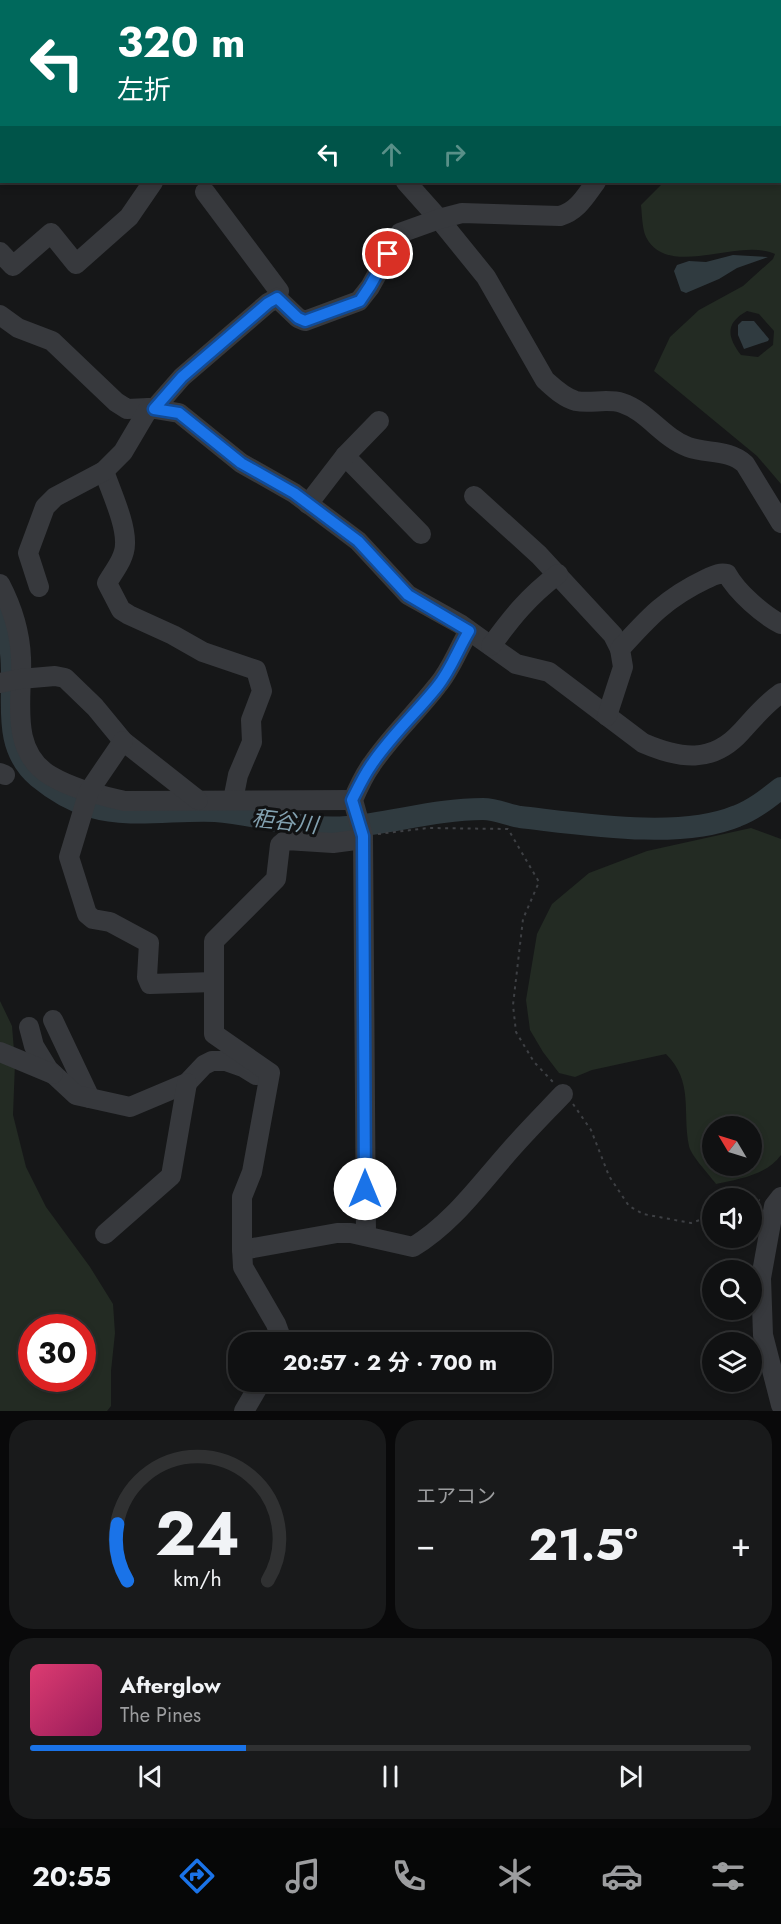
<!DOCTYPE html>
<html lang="ja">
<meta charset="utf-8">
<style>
:root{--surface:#101112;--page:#191a1b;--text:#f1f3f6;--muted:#9c9d9f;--line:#303132;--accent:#1a73e8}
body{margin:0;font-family:Jost,"Noto Sans JP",sans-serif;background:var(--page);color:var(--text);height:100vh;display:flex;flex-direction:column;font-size:22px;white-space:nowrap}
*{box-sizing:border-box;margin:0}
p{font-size:20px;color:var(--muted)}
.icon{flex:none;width:33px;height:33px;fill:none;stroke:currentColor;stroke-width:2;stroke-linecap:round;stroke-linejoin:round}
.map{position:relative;height:1411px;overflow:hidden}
.side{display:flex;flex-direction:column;gap:9px;padding:9px;background:#09090a;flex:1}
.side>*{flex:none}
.hud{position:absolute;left:0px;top:0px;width:782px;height:183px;box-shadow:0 3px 9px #0003,0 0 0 2px var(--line);background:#00695c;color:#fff;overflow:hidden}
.needle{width:39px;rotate:308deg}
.tools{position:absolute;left:702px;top:1116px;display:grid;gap:12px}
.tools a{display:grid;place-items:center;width:60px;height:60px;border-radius:50%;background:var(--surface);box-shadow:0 3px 9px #0003,0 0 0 2px var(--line);font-size:30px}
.speed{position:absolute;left:18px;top:1314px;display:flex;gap:12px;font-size:30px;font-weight:700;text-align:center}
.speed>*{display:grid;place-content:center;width:78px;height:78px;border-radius:50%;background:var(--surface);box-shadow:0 3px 9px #0003,0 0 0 2px var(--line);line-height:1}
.speed .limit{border:9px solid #d22;background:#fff;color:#111}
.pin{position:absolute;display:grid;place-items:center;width:51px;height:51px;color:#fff;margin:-26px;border:3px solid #fff;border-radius:50%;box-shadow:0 2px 6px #0007}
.me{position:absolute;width:66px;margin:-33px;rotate:0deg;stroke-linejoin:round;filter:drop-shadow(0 0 4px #0008)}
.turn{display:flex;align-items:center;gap:21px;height:126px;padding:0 18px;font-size:27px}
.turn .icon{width:78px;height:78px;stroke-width:2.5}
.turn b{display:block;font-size:42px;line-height:51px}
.lanes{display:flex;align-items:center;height:57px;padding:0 18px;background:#0003;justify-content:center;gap:30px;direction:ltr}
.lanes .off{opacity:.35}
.big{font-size:45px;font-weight:700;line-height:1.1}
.side .widget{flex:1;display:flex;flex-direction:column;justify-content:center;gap:9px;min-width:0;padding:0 21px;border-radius:24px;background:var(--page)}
.side .dial{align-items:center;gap:0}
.dial svg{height:156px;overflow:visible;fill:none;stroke:var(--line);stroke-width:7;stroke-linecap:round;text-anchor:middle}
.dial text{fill:var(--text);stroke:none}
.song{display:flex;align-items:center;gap:18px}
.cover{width:72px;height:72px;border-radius:9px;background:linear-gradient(135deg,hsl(340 70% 55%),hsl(330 70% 35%))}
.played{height:6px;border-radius:3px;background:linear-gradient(90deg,var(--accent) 30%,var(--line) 30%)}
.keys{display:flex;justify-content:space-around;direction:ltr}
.heat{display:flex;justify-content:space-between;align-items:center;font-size:33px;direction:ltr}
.side .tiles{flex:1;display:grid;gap:9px;grid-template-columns:1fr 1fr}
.widget:last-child{grid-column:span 2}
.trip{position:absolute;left:228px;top:1332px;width:324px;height:60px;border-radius:24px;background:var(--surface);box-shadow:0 3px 9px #0003,0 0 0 2px var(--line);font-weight:700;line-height:60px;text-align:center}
.tab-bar{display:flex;height:96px;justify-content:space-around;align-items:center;background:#060707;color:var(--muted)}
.tab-bar .icon{width:42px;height:42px}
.tab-bar .selected{color:var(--accent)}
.tab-bar b{font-size:27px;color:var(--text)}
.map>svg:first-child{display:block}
.green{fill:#232b23;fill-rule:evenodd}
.water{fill:#303b40}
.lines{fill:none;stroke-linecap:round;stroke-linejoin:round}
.river{stroke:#303b40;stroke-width:22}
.path{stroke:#3e4044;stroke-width:2;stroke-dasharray:3 4.5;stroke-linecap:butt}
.minor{stroke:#37393d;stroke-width:20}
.route-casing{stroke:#114b97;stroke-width:15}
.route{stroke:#1a73e8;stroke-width:10}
.labels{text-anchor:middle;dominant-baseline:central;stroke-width:6;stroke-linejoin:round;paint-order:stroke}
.water-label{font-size:22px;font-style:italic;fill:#82a1b0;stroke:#111213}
</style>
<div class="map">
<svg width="781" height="1411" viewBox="0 0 781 1411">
<rect width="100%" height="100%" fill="#161718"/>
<g class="green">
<polygon points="386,0 688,0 387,2"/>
<path d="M780 174H781V484L757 456 654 371 670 337 699 310 743 286 773 259 775 254C739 237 668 280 646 237 642 228 642 214 641 205L664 182H780ZM747 311 759 314 774 331 773 345 758 357 741 355C727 337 725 323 747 311Z"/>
<path d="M751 828 781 839V1155C767 1175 738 1179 716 1184 709 1174 691 1156 689 1146 682 1111 694 1082 666 1054L592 1070 575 1077 559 1073 543 1052 530 1030 526 1000 537 934 552 904 589 873 647 851ZM712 1126H752V1166H712Z"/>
<path d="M0 1001 12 1026 15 1063 13 1115 26 1167 46 1207 90 1267 113 1304 115 1333 111 1371V1406L107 1411H0ZM32 1328H82V1378H32Z"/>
</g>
<g class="water">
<polygon points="733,255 768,257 737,268 719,279 686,293 681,291 674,271 677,265 689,261 706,262"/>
<polygon points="742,321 754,321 769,339 768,341 744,349 738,335 738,325"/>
</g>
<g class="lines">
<path class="river" d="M0 607C6 621 10 638 11 653 16 697 0 745 38 777 55 791 71 801 92 807 129 818 176 809 215 811 259 814 301 831 347 827 392 823 437 809 483 809 496 809 508 815 520 817 582 824 680 840 737 816 753 810 767 799 781 788"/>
<g class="path">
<polyline points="378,834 428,828 508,829 539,882 523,919 513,1005 516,1032 534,1062 553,1082"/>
<polyline points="573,1104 591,1130 609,1176 629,1206 643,1214 691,1223 712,1216"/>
<polyline points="752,1199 760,1200"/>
</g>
<g class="minor">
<polyline points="234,0 234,2"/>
<polyline points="202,2 207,0"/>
<polyline points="780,7 781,6"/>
<polyline points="0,73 2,72"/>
<path d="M406 182 439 219 486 277 545 380C554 388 564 398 576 401 591 404 607 398 622 403 647 411 663 438 688 447 707 454 729 449 745 464L781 523"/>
<polyline points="205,192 279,291 277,298"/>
<polyline points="0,252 13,266 51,233 76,264 129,217 153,182"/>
<path d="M0 315 18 328 52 341 116 402 127 409 149 408 179 413 241 463 294 493 358 541 408 595 460 624 516 664 549 672 643 743C680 759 712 764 741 732 754 718 765 704 781 693"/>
<path d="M154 409 182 377 268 303 277 298 298 318 305 321 359 301 370 287 400 233 439 219 462 213 560 216C578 211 586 195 596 182"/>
<polyline points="345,456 421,534"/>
<path d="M104 471C111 492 126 523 125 544 125 558 114 571 107 583L121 610 129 615 173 635 203 652 256 670 262 691 251 720 252 742 238 775 233 800"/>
<polyline points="474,496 539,555 613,635 620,649"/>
<polyline points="308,504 345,456 379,421"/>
<path d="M0 584C12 607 20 632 21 658 23 697 8 751 51 776 73 789 100 795 124 801L353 800"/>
<polyline points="39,587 28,553 45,507 55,497 104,471 123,452 149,408"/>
<path d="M491 646C512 617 528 597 558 574"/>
<polyline points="0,683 20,679 55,676 65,678 95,707 123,741 198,800"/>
<path d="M607 716 623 667 620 649C648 618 666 598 706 579 713 576 719 572 727 574 737 592 763 615 781 624"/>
<polyline points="123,741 89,791 69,857 87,914 93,919 110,922 149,943 147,977 150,984 214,982"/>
<polyline points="0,773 5,775"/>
<polyline points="53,1020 90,1098"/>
<polyline points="29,1027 34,1046 48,1069 76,1095 130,1107 187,1083 204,1065 212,1061 226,1061 243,1067 256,1075"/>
<polyline points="0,1052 53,1074"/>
<polyline points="781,1197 774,1206 761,1278 763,1335 781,1405"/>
<polyline points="105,1234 171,1176 187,1083"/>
<path d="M366 1236 363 836 353 800C358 788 364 775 372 764 391 736 416 713 437 686 451 670 458 649 469 631"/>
<path d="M242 1250 337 1233H351L413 1247C451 1224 477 1188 506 1155 524 1134 544 1114 563 1094"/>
<polyline points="279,1342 280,1335 276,1324 243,1267 242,1249 242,1197 252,1172 270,1073 214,1034 214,941 276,879 280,845 286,840 333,843 363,839"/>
<polyline points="244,1411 261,1382"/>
</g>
</g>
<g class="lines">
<defs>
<path id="route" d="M365 1189 363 836 352 800C358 788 364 775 372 764 391 736 416 713 437 687 451 670 458 649 469 631L408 595 358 541 294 493 241 463 179 413 154 409 182 377 268 303 277 298 298 318 305 321 360 301 370 286 388 254"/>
</defs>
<use href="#route" class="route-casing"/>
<use href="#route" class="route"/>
</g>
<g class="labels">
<g class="water-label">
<text transform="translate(285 821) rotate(7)">秬谷川</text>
</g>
</g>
</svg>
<div class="tools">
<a><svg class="needle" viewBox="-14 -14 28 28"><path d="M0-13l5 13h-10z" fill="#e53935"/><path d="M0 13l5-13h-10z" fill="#9c9d9f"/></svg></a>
<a><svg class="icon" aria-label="sound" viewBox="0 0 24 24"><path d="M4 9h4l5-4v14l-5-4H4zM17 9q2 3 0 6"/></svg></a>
<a><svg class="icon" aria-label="search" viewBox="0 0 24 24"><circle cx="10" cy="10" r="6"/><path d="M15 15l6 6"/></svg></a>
<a><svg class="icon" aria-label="layers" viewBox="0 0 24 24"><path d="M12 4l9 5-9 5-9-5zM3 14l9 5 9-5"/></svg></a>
</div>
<div class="speed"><div class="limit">30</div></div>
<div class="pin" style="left:388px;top:254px;background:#d93025"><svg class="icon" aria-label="arrive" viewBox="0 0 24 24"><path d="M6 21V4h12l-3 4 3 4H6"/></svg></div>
<svg class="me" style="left:365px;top:1189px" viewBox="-20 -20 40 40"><circle r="19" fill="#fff"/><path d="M0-13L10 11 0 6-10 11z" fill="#1a73e8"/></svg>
<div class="trip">20:57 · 2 分 · 700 m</div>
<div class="hud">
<div class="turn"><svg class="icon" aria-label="left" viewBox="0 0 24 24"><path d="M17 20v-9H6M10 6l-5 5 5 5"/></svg><div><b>320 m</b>左折</div></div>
<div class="lanes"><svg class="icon" aria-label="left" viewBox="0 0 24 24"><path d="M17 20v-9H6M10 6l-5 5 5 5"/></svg><svg class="icon off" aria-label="ahead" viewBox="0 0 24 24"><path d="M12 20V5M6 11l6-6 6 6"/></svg><svg class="icon off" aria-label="right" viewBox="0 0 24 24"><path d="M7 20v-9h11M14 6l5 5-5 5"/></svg></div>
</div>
</div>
<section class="side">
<div class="tiles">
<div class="widget dial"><svg viewBox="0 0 100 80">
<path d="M14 69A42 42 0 1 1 86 69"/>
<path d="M14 69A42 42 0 0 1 9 40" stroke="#1a73e8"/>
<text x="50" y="56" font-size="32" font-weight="700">24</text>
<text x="50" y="72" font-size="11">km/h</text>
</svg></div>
<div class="widget"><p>エアコン</p>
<div class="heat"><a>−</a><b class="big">21.5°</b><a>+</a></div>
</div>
<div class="widget">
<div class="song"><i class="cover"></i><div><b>Afterglow</b><p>The Pines</p></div></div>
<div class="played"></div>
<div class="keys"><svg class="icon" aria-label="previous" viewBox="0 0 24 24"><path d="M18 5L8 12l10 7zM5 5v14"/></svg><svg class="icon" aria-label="pause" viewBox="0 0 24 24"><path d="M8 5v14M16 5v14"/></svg><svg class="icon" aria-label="next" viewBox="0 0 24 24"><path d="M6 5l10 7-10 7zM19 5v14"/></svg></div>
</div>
</div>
</section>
<nav class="tab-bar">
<b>20:55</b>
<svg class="icon selected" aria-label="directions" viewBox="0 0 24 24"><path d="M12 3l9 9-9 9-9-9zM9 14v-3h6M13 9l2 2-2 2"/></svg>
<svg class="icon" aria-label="music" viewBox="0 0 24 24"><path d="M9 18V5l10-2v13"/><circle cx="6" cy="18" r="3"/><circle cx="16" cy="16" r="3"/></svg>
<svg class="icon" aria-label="phone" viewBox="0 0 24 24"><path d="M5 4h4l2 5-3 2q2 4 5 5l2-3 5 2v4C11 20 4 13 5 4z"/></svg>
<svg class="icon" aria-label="climate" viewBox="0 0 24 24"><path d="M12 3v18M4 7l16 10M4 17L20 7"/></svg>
<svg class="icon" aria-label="car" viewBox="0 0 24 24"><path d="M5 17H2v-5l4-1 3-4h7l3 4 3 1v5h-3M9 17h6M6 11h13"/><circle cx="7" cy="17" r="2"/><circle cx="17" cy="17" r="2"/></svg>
<svg class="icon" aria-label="filters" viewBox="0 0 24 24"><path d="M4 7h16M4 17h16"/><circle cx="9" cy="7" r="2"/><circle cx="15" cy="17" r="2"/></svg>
</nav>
